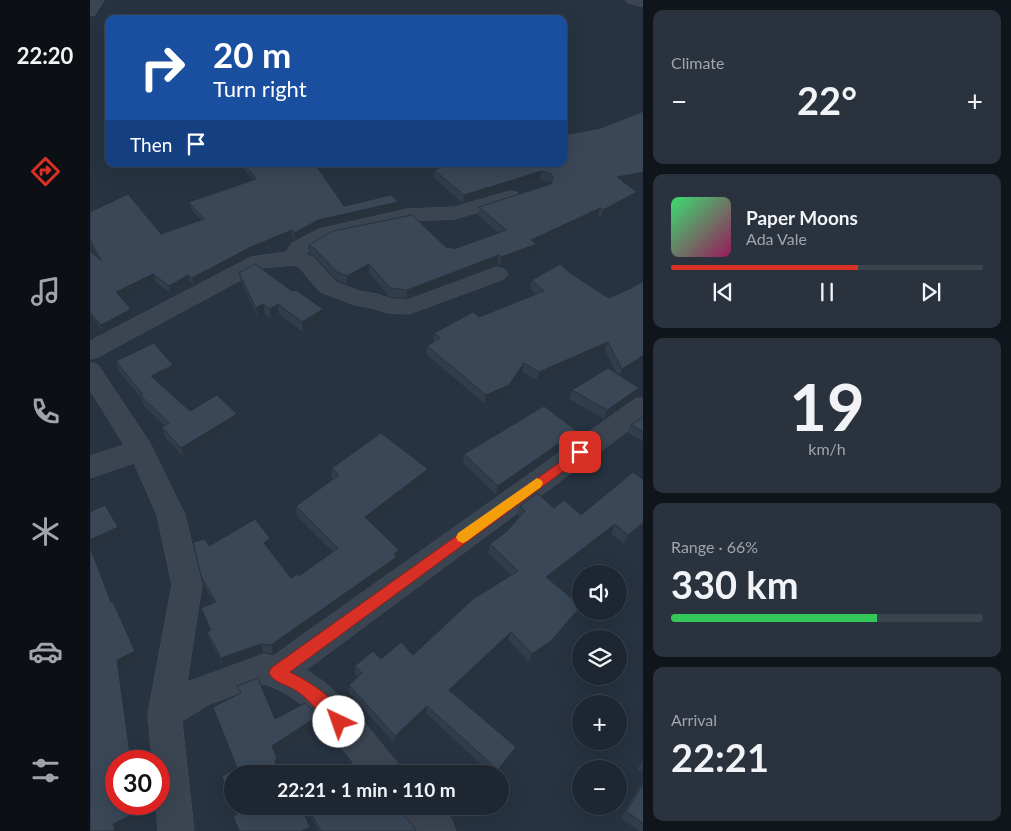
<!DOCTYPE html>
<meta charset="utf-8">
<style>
:root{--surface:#1d2631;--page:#2a323d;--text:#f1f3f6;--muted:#a0a5ab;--line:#3b434d;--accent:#d93025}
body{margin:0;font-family:Lato,sans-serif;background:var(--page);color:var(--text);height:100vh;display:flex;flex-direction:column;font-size:19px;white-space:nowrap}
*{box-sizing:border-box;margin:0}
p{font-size:16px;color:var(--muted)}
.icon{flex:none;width:28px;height:28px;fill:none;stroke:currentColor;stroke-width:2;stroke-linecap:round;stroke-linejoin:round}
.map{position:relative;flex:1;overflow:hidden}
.side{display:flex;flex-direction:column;gap:10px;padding:10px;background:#10151b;width:368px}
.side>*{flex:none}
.top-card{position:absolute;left:15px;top:15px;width:462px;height:152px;border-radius:10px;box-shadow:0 5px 20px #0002,0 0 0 1px var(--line);background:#1a4fa0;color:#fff;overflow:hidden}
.tools{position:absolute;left:482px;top:565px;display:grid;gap:10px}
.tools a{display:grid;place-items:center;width:55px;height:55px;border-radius:50%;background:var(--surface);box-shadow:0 5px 20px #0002,0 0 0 1px var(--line);font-size:25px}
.speed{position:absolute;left:15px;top:750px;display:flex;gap:10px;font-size:25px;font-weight:700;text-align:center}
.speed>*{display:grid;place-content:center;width:65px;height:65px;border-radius:50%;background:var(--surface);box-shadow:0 5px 20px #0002,0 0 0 1px var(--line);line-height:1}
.speed .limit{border:8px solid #d22;background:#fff;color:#111}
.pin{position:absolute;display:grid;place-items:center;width:42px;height:42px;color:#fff;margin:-21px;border-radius:10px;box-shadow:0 2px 8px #0006}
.me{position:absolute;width:55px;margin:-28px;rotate:318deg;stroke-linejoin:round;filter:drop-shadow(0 0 4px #0008)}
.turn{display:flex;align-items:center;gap:18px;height:105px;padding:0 25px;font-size:22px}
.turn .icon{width:65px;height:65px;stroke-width:2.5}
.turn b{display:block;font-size:35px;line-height:42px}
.then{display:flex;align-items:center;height:48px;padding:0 25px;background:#0003;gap:10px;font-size:19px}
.big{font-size:38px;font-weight:700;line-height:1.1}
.side .tile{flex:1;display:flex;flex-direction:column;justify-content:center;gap:8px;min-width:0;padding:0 18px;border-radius:10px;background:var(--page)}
.side .dial{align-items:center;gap:0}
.dial b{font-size:65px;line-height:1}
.song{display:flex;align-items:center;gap:15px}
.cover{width:60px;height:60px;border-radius:8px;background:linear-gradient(135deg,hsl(140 70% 55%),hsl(330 70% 35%))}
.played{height:5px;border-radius:2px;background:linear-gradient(90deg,var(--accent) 60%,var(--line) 60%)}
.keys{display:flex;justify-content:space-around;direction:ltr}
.heat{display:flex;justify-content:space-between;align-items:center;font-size:28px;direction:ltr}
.charge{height:8px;border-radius:4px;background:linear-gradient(90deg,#34c759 66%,var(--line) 0)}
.trip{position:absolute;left:134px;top:765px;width:285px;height:50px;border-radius:25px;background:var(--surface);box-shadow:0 5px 20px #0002,0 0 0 1px var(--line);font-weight:700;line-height:50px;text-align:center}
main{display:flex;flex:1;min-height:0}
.menu{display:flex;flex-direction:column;width:90px;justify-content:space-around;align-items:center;background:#0c0f14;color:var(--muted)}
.menu .icon{width:35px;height:35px}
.menu .active{color:var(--accent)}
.menu b{font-size:22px;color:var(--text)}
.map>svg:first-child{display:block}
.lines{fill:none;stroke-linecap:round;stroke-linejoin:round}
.minor-casing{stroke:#48505d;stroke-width:1}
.minor{fill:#3b4551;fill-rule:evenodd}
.wall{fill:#313d4b}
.shaded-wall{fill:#28323d}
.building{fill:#394757;stroke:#28323d}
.route{fill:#d93025;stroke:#8d1f18}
.slow{fill:#f59e0b}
</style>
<main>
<nav class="menu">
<b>22:20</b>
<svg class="icon active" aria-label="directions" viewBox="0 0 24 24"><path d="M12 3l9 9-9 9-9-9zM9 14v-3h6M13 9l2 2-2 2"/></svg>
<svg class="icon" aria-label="music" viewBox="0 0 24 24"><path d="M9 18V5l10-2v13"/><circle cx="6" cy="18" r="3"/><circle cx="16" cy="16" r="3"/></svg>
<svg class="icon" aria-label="phone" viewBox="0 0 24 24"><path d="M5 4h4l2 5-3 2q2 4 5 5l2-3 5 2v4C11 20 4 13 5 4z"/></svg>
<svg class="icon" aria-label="climate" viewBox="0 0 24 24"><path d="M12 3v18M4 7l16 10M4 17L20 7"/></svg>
<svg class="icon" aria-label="car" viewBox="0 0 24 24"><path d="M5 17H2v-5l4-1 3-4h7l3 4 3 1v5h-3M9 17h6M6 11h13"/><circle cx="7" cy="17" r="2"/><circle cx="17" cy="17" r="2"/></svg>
<svg class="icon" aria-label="filters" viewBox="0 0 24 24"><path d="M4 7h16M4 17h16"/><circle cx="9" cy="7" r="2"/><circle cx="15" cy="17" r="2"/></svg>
</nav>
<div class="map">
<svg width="554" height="831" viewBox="0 0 554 831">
<rect width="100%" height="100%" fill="#273341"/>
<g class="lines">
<defs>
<g id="minor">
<polygon points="0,0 14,0 5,15 0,16"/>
<polygon points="536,0 554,0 554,7 538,3"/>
<polygon points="421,191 428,193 430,197 428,201 365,219 317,221 254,234 243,237 218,251 216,255 223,257 246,282 269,291 287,294 301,299 317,300 407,267 414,269 418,274 414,279 319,314 298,313 282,308 265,305 230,292 209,267 203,265 173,268 8,357 0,359 0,341 161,257 196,252 202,243 229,229 317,209 364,207"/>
<path d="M0 362 8 365 60 443 95 515 112 585 97 682 174 654 183 656 545 399 554 397V419L216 670C254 692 279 730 307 762L312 774H272C245 740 217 697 174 684L120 704 92 721 104 831H68L66 804H69V761H62L58 713 82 585 67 515 44 463 0 478V456L34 445 0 390Z"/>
<polygon points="307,806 350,806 361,818 366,831 324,831 312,819"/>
</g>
</defs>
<use href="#minor" class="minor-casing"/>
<use href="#minor" class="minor"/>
</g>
<g class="wall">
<polygon points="554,111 554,180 535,183 547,192 545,200 511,218 508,216 447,245 445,252 410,265 408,264 317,298 300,297 279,273 257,284 247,280 224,256 219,254 218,246 357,248 364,249 408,233 388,215 389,207 461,184 460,182 450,179 373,203 344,178 344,170 511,128"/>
<polygon points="150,164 225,164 254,206 308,202 308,209 229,227 205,240 202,237 160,255 104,285 100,282 80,293 65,281 31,297 43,316 13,332 3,319 0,319 0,251 8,258 0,243 0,212 71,234 111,220 101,209 99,202 163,180"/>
<polygon points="149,273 202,291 233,309 234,319 213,332 189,314 181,319 175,314 168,318 151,282"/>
<polygon points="480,273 519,298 541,288 554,281 554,361 531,376 549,388 546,397 514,419 479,399 482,390 527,374 515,350 447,380 432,372 417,394 395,404 336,354 337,346 344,342 344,333 389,317 446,294 440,288 442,280"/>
<polygon points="26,361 83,365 86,374 69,383 100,411 148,423 94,457 75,437 72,427 75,426 54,406 52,399 29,371"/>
<polygon points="554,416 554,442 538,433 541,425"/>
<polygon points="484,440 406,495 373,463 374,454"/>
<polygon points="242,468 337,479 280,522 309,560 307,562 306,566 183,654 173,652 134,667 120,641 117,632 120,630 111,608 124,603 114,585 111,576 119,546 180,538 182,548 179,550 201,578 209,576 243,552 207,516 206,506 243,480 242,478"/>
<polygon points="554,480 554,528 534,544 521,534 460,581 488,614 458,648 439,662 418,640 363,693 423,754 408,774 402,774 336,713 304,743 259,693 259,685 268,677 265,674 265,666 291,659 323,655 421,575 398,553 400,544 417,531 429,517 427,515 430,506 464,508 491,515"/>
<polygon points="554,760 554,773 547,769"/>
<polygon points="554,778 554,831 549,831 531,818"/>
<polygon points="219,810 311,813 326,831 228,831 221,817"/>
</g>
<g class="shaded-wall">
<polygon points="452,171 450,179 373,203 374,195"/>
<polygon points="554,172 554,180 525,185 527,177"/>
<polygon points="547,192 545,200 511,218 513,210"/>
<polygon points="308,202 308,209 229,227 205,240 204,233 228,220"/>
<polygon points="510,208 508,216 447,245 445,252 410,265 411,257 441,240"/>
<polygon points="202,230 202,237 160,255 104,285 102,278 159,248"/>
<polygon points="409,255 408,264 317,298 317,290"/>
<polygon points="279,264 279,273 257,284 257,276"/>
<polygon points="63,274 65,281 28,299 26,292"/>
<polygon points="98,275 100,282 80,293 79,286"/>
<polygon points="173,304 175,314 168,318 166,308"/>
<polygon points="188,304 189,314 181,319 180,309"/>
<polygon points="41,309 43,316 13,332 11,325"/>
<polygon points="233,309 234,319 213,332 212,322"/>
<polygon points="0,312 3,319 1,319 0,318"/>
<polygon points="518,342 515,350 447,380 449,372"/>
<polygon points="554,355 554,361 529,377 532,369"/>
<polygon points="434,363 432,372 417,394 395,404 396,395"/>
<polygon points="83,365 86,374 64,385 61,376"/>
<polygon points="549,388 546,397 514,419 517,410"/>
<polygon points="147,414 148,423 94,457 91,448"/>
<polygon points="487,431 484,440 406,495 408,486"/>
<polygon points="338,469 337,479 275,527 275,517"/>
<polygon points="554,522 554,528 534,544 538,535"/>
<polygon points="525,524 521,534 453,586 456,577"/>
<polygon points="28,527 31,535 2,550 25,611 21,602 0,547 0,540"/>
<polygon points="180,538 182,548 176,553 174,543"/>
<polygon points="309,550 309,560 307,562 306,566 183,654 181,645"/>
<polygon points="23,602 49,658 31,668 45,761 42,761 40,754 27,660"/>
<polygon points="491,606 488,614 458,648 439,662 442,654"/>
<polygon points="421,632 418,640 358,697 359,690"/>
<polygon points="171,644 173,652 134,667 131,658"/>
<polygon points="337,706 336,713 304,743 305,736"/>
<polygon points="228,716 230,725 184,754 182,746"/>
<polygon points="426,747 423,754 408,774 407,774 408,770"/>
<polygon points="187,758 189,765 187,769 185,761"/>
<polygon points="56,804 58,804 61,812 28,829 29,831 25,831 23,824"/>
<polygon points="220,827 221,831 212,831"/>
</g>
<g class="building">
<polygon points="554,111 554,172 527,177 547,192 513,210 510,208 441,240 447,244 411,257 409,255 317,290 300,288 279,264 257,276 247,272 224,248 218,246 243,231 322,215 357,248 361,247 364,249 416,230 389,207 461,184 463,178 461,174 452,171 374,195 344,170 359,164 474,164 474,135 511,128"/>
<polygon points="154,164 225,164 254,206 301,195 308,202 228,220 204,233 202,230 159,248 102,278 98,275 79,286 63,274 26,292 41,309 11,325 0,312 0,251 11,260 0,240 0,212 38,194 71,234 114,219 99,202 166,179"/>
<polygon points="165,264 202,291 206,290 233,309 212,322 188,304 180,309 173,304 166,308 149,273"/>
<polygon points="470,264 480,273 519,298 541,288 554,281 554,355 532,369 518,342 449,372 434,363 419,385 396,395 337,346 350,338 344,333 383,312 389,317 454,291 442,280"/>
<polygon points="64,343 83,365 61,376 100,411 127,395 147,414 91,448 72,427 79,423 51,396 53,395 26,361"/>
<polygon points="518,368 549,388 517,410 482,390"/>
<polygon points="454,406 487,431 408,486 374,454"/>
<polygon points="554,416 554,432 541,425"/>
<polygon points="291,433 338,469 275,517 309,550 304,554 307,557 181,645 171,644 131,658 117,632 121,630 111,608 126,602 111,576 103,542 115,539 119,546 165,519 180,538 174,543 201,578 207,574 209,576 248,548 206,506 249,475 242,468"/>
<polygon points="543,472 554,480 554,522 538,535 525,524 456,577 491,606 462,640 442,654 421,632 359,690 426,747 408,770 337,706 305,736 259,685 272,673 265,666 283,651 291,659 311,642 323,655 383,599 428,571 400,544 417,531 435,511 430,506 447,493 464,508 474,500 491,515"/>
<polygon points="15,505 28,527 0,540 0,512"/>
<polygon points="0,547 21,602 23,602 45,651 27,660 40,754 42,761 26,761 26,804 56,804 57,807 23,824 25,831 0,831"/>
<polygon points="168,678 185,719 215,703 228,716 182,746 187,758 185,761 190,774 142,774 142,803 132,776 147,768 123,707 151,693 147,686"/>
<polygon points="554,782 554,824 536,811"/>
<polygon points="144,806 210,806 220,827 212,831 149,831 143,816 147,814"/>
<polygon points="225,806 308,806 311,813 321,823 326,831 231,831 219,810"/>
</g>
<path class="route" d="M490 448 494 449 496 452 494 456 200 672C220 682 248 699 257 722L255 727 249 729C236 724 222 701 208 692 199 685 183 683 179 673L181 668Z"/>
<polygon class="slow" points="447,478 451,480 453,483 451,487 377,541 373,543 368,541 366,537 368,533"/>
</svg>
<div class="tools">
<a><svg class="icon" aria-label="sound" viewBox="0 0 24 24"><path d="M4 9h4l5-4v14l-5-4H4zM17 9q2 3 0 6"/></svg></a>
<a><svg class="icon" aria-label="layers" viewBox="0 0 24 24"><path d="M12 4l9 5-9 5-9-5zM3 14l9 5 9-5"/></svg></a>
<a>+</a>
<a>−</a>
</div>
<div class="speed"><div class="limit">30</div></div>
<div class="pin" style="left:490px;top:452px;background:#d93025"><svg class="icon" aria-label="arrive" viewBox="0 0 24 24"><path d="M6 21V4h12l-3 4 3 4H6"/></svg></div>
<svg class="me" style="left:249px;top:722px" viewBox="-20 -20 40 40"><circle r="19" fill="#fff"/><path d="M0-13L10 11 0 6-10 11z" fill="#d93025"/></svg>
<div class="trip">22:21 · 1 min · 110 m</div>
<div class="top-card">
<div class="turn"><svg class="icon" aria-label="right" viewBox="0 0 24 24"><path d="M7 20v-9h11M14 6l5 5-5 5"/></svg><div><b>20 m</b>Turn right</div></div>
<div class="then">Then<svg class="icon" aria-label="arrive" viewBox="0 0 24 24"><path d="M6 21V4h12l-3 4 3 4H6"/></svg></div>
</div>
</div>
<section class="side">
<div class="tile"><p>Climate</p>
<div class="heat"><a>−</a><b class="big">22°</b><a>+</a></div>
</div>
<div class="tile">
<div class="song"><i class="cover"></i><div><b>Paper Moons</b><p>Ada Vale</p></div></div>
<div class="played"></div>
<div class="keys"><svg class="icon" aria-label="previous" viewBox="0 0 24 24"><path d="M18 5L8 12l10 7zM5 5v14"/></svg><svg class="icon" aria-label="pause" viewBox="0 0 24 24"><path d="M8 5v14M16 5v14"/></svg><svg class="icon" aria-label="next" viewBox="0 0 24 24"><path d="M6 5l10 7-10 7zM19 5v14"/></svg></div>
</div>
<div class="tile dial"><b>19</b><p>km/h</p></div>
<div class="tile"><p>Range · 66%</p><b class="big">330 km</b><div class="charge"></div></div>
<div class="tile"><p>Arrival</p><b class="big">22:21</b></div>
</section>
</main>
